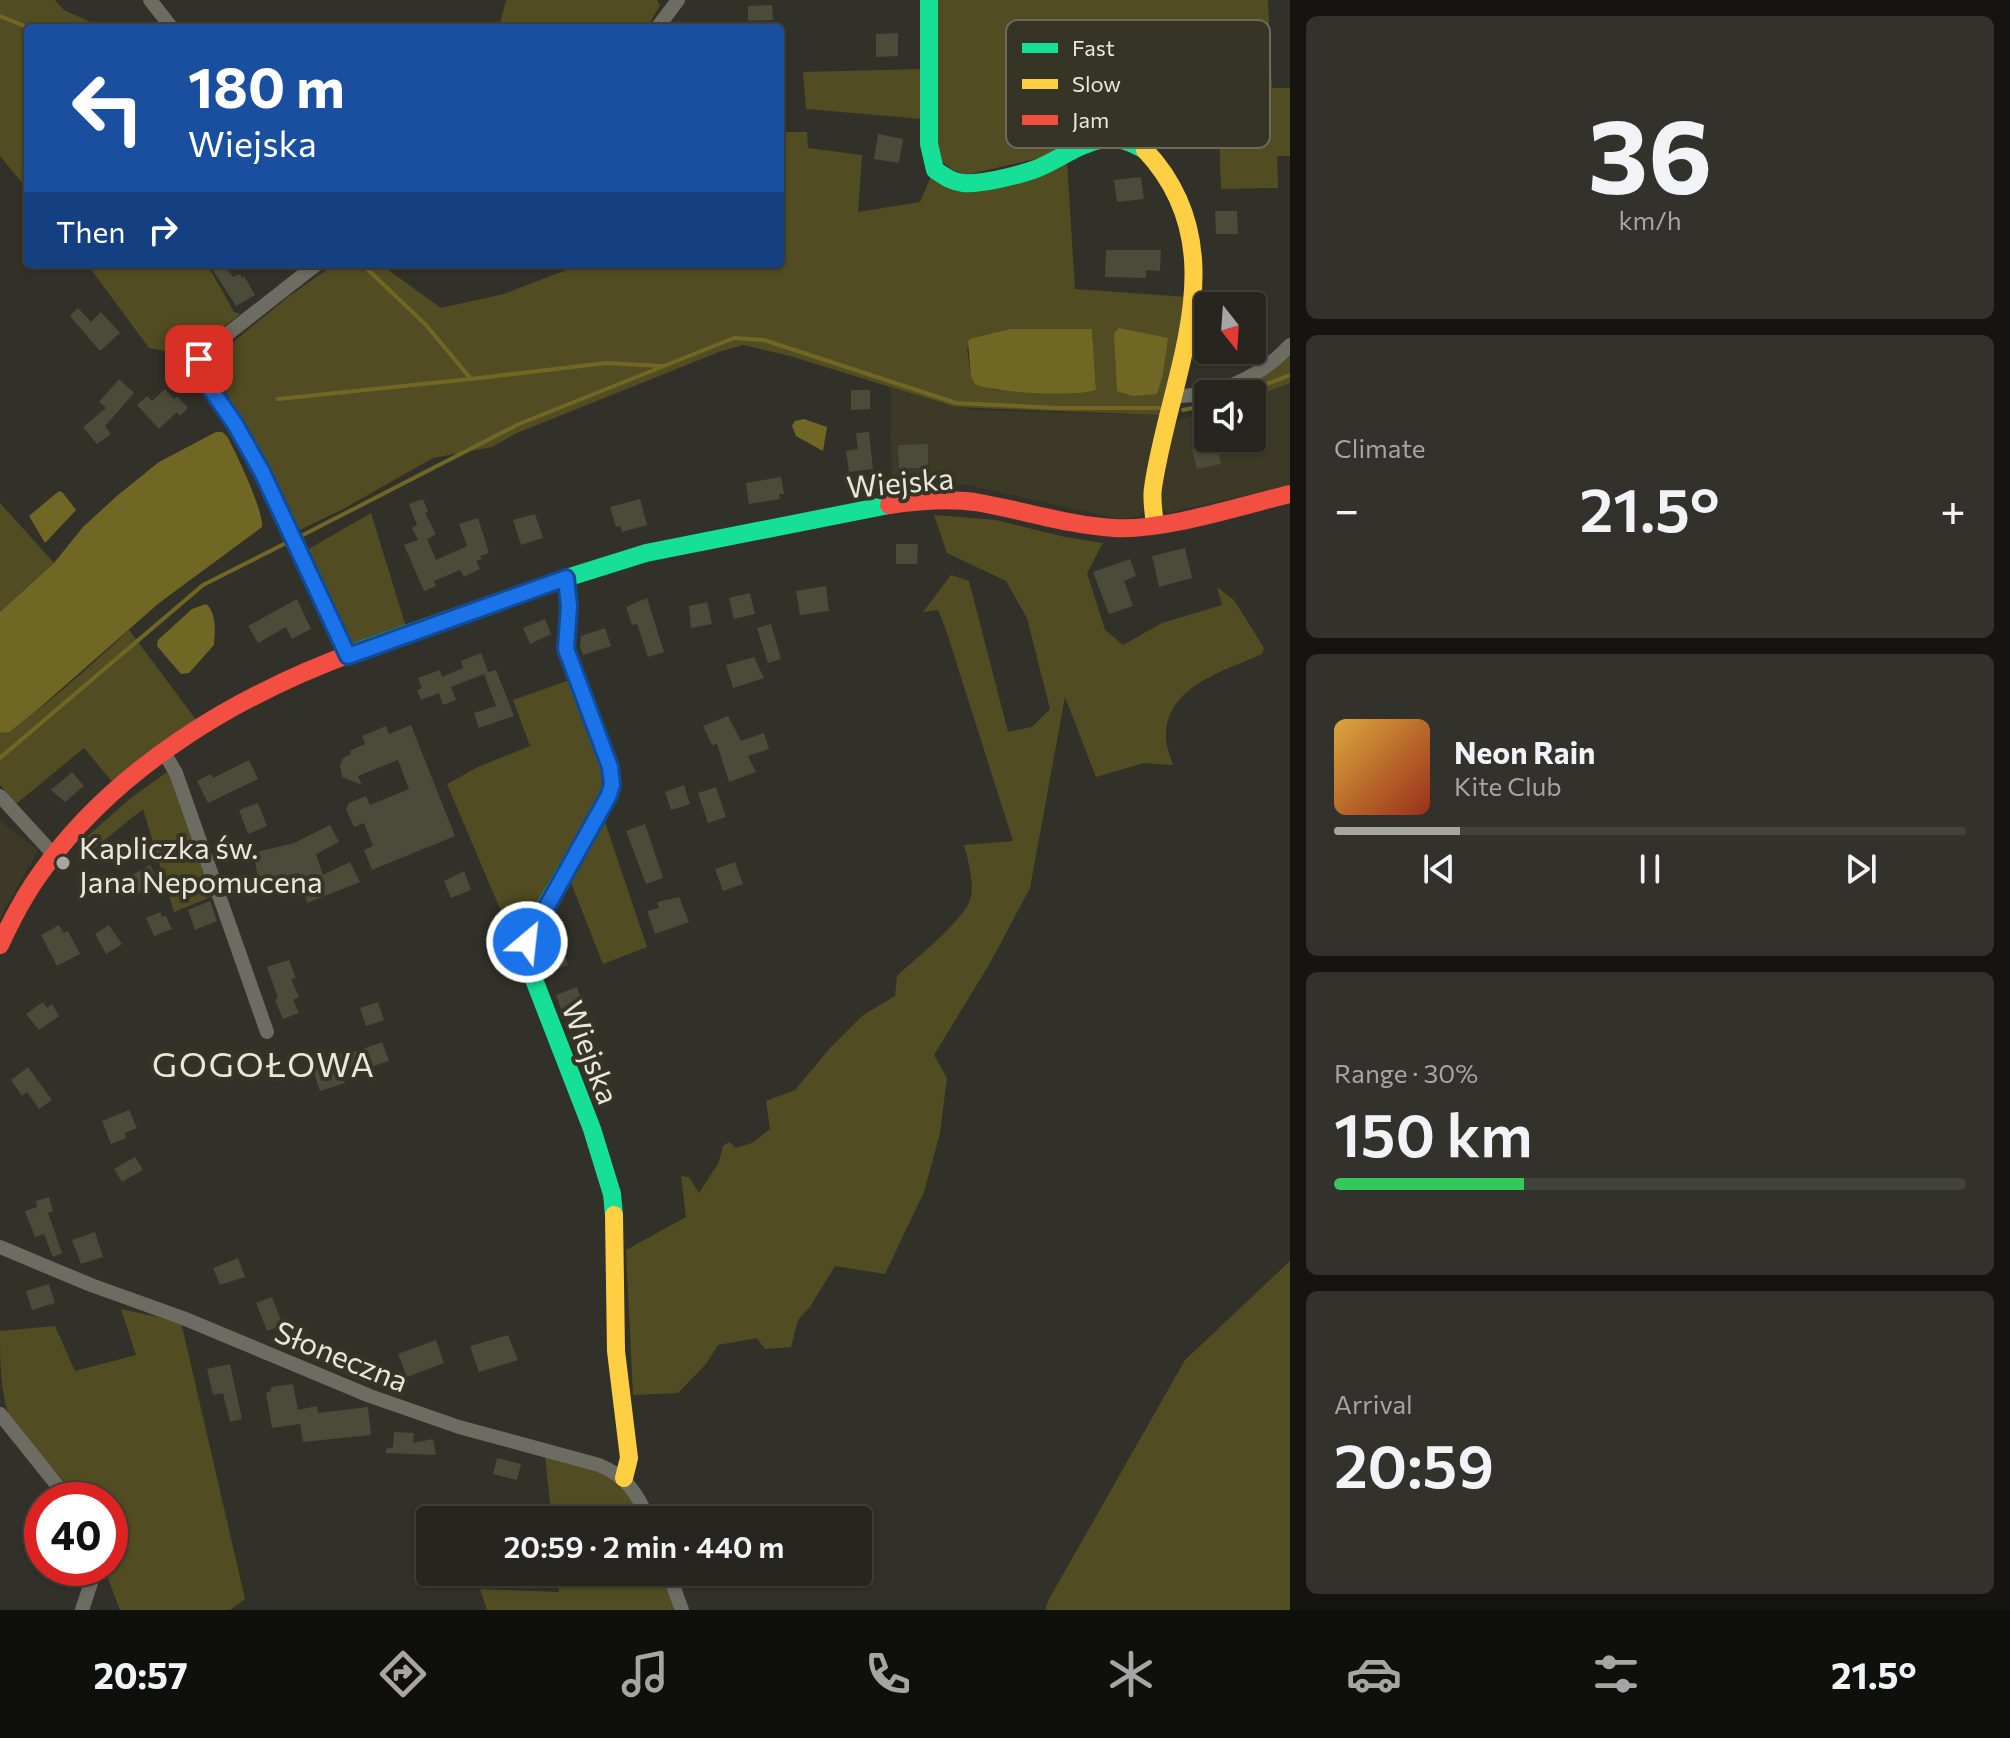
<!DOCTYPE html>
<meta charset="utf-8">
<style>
:root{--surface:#26251f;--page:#32312c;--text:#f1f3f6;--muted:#a4a5a4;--line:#42423d;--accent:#a8a79f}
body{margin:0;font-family:Commissioner,sans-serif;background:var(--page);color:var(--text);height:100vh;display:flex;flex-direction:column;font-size:30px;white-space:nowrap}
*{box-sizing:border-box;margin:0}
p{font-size:26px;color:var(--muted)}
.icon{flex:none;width:44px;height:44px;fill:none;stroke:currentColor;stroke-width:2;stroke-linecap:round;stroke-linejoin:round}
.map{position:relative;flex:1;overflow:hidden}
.sheet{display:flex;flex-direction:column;gap:16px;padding:16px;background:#151411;width:720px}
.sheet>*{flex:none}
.guide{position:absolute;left:24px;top:24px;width:760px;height:244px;border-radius:8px;box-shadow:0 2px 6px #0004,0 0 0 2px var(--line);background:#1a4fa0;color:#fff;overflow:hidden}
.needle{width:52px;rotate:163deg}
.tools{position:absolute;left:1194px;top:292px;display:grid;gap:16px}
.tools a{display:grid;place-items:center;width:72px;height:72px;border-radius:8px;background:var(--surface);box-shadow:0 2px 6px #0004,0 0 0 2px var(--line);font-size:40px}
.speed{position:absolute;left:24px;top:1482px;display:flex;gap:16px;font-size:40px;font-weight:700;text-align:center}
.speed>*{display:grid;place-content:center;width:104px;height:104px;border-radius:50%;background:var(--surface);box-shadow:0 2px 6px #0004,0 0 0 2px var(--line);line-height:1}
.speed .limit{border:12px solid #d22;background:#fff;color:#111}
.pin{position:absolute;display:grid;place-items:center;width:68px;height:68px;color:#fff;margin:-34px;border-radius:16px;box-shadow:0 4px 12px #0006}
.me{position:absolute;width:88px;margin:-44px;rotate:28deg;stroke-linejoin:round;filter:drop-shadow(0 0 6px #0008)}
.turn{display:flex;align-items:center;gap:28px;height:168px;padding:0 32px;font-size:36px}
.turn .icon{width:104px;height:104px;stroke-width:2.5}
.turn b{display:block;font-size:56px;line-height:68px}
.then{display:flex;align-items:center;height:76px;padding:0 32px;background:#0003;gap:16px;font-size:30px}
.big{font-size:60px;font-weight:600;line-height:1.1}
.sheet .widget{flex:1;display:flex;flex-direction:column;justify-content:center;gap:12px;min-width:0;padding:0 28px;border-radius:12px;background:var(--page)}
.sheet .dial{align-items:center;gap:0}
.dial b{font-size:104px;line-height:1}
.song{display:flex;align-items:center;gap:24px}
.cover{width:96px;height:96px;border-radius:12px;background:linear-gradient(135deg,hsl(40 70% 55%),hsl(10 70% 35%))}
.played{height:8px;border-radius:4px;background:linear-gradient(90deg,var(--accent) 20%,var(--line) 20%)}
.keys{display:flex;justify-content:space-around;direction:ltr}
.heat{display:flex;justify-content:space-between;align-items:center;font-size:44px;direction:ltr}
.charge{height:12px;border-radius:6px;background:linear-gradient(90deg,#34c759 30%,var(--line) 0)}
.trip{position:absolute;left:416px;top:1506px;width:456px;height:80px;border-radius:8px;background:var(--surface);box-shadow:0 2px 6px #0004,0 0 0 2px var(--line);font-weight:600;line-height:80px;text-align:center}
.tabs{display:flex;height:128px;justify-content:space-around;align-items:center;background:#0f0f0c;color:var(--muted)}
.tabs .icon{width:56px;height:56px}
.tabs .selected{color:var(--accent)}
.tabs b{font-size:36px;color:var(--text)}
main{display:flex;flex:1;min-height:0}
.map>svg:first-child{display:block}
.built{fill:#3c3926}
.green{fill:#524c22;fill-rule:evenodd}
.water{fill:#716724}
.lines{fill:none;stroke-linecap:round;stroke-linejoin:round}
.stream{stroke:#716724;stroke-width:4}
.building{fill:#4c4a38}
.street{stroke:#6d6c62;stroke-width:14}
.fast{stroke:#16e098;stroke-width:18}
.slow{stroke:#ffcf43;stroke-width:18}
.jam{stroke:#f24e42;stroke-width:18}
.route-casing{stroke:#114b97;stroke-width:20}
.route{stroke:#1a73e8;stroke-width:14}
.poi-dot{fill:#a8a79f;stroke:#363425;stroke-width:3}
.labels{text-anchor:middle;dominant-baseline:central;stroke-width:8;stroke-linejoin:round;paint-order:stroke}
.street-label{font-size:30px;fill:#e8e7de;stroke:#363425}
.poi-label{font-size:30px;fill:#e8e7de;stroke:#363425;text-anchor:start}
.quarter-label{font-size:34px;letter-spacing:2px;fill:#e8e7de;stroke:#363425}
.key{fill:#363425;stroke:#6b6a5c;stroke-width:2}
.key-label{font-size:22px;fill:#e8e7de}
</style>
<main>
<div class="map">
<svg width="1290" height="1610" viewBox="0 0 1290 1610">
<rect width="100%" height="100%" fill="#323129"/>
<g class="built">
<polygon points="1290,383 1290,485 1168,513 1163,509 1158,501 1170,432 1180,419 1208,412 1208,438 1252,438 1252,398"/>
<polygon points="890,387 938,403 973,410 1160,415 1144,511 1140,516 1119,519 968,485 934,484 892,490"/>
<polygon points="0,821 38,850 0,918"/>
</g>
<g class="green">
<polygon points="0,0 55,0 64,10 104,28 28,28 28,190 0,156"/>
<polygon points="506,0 657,0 660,5 647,28 499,28"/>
<polygon points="935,0 1268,0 1272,88 1290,88 1290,156 1277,156 1278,188 1221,189 1217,76 1138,66 1141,141 1120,127 1092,136 1049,156 966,175 953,170 937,158"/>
<polygon points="922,69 923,119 806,109 803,72"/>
<path d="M780 132H807L808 148 862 155 858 212 920 202 932 174 942 180 1067 162 1075 289 1187 297 1160 415 955 407 790 356 743 345 719 352 517 433 492 447 433 458 345 508 298 531 210 361 288 297 335 264H380L441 308 504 294 576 266 575 264H780ZM1010 329H1092L1096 390 1075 393 995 390 971 377 967 348 972 338Z"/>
<polygon points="87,264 207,264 234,312 240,314 188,355 149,348"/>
<polygon points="1290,355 1290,383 1252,398 1252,394 1219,394"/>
<polygon points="0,503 54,563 0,612"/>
<polygon points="371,513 406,627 352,647 321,584 307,550"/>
<path d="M934 515 996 520 1065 537 1103 543 1087 573 1105 630 1123 645 1162 623 1222 605 1217 587 1234 600 1264 648 1262 654C1225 671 1168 685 1166 734 1165 744 1170 755 1173 765L1144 763 1096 777 1065 697 1030 888 990 963 934 1055 947 1078 940 1133 924 1192 885 1274 835 1266 810 1307 798 1320 791 1347 765 1349 757 1338 718 1345 706 1364 678 1393 633 1395 626 1250 686 1217 681 1176 689 1177 699 1193 719 1162 723 1146 729 1142 736 1148 752 1143 770 1129 766 1101 795 1090 830 1048 862 1016 895 996 897 976C914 960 963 921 970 900 975 884 968 860 964 845L1013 841 945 627 938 610 923 612 951 575 969 581 1008 732 1032 727 1050 709 1027 618 1006 581 947 553Z"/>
<path d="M129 630 197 721 115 785 84 748 16 804 0 785V733C24 729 106 651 129 630Z"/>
<polygon points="570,680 620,778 603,816 647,947 603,964 571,883 545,924 509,930 447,784 478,767 530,746 513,700"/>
<polygon points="170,770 213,896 174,912 143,809 92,850 83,840 132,797"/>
<polygon points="1290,1261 1290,1610 1045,1610 1049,1599 1185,1360"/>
<path d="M121 1309 181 1322 245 1599 230 1610H120L104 1568H110V1500H79C61 1472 25 1445 10 1418 0 1392 0 1359 0 1331L55 1326 75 1371 136 1355Z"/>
<polygon points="545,1456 591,1467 625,1486 644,1520 552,1520"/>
<polygon points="558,1572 662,1572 677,1610 487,1610 480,1589 559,1592"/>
</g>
<g class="water">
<polygon points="1119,328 1168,338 1163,374 1157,394 1133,396 1117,391 1114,333"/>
<path d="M1010 329H1092L1096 390C1076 397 995 393 975 384L971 377 968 341 972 338Z"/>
<polygon points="804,419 827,427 823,451 796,436 792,426 795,421"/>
<path d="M216 432H222L227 436C236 453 264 511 262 527L159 603 36 711 9 732 0 733V612L54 563 83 527 118 495 159 462Z"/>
<polygon points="59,491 63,493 76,510 45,543 29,516"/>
<path d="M206 604C217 613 215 632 214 645L189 673 181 674 157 646 158 640 192 609Z"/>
</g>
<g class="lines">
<g class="stream">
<polyline points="0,16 29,28"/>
<polyline points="362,264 426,325 471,379 606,363 661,366"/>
<polyline points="1241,394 1290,375"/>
<polyline points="278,399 471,379"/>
<polyline points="1183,410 1208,405"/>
<polyline points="299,537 519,424 734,338 764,340 956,403 1058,408 1159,408"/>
<polyline points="0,758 203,585 286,543"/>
</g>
</g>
<g class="building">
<polygon points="772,5 773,20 748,21 748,6"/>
<polygon points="898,33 898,56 876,57 876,34"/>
<polygon points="878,134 903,139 899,163 874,159"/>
<polygon points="1141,177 1144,199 1117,202 1114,180"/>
<polygon points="1215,211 1237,211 1238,234 1216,234"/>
<polygon points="1106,250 1161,250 1160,271 1146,270 1146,278 1105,277"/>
<polygon points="209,264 224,264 233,277 240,274 242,278 244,276 255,295 236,306"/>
<polygon points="78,308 91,322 101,312 120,333 100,351 70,316"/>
<polygon points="119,379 134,393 105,426 111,434 97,444 83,427 106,408 99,402"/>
<polygon points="165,389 174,399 177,396 188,408 180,416 177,412 159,429 137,405 147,396 152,401"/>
<polygon points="851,390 870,390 870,409 851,410"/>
<polygon points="869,432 873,469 849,472 846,451 858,449 856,433"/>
<polygon points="1217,443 1221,464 1197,469 1192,449"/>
<polygon points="928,444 928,468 899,468 898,445"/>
<polygon points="781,477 784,494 779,494 780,499 749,504 746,483"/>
<polygon points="423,499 428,512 425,513 436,534 427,539 436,560 467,546 459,524 478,518 489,553 480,556 482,559 476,561 480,569 464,577 460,570 434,581 436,586 424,591 404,545 418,540 412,528 417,525 409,504"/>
<polygon points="640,499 647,525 622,532 620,526 616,527 610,507"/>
<polygon points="535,514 543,538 521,545 513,520"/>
<polygon points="896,544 918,544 917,564 896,564"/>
<polygon points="1185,548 1192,578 1159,587 1152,556"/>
<polygon points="1130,559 1136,576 1124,581 1133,606 1109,614 1093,572"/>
<polygon points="826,586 829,611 800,615 796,591"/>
<polygon points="750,593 755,614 734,619 729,598"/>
<polygon points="647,598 664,652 648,657 637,624 632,625 626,607"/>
<polygon points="297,599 311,629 292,639 286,627 258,643 248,626"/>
<polygon points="707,602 712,624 691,628 689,606"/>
<polygon points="545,619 551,634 530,644 523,628"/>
<polygon points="771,624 781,659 768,663 757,628"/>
<polygon points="605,628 611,646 583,655 580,647 581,636"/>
<polygon points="481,653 488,672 496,670 514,716 479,728 474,713 496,706 484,674 451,687 456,700 443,705 439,693 421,700 417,690 422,688 418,678 440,670 442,677 463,668 461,661"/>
<polygon points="754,657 764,678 733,688 726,665"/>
<polygon points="728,716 741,741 764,733 769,749 748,756 756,772 729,782 717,744 712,745 703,726"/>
<polygon points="411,725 455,836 372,870 364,850 373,846 364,823 354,827 346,809 349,803 366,796 370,805 409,789 398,760 358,776 362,785 342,777 340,765 343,758 351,754 350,751 365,744 362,736 386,726 389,734"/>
<polygon points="249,760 258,779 208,803 197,781 211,774 213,778"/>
<polygon points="72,772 84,786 65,802 51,790"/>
<polygon points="684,785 690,804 671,810 665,792"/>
<polygon points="716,787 726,817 708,823 698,793"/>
<polygon points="258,803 267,826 248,834 239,810"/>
<polygon points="645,824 663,878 646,884 626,831"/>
<polygon points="330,825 339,842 316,854 323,875 350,862 360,882 307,903 299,873 259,881 253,853 294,843"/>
<polygon points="735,862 743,884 723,891 715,869"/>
<polygon points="150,865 159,882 131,897 121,881"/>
<polygon points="464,871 471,890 451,898 444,881"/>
<polygon points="679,897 689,922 655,934 647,911 659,908 657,902"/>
<polygon points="210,901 217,921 195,930 188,910"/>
<polygon points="160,912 162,917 166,916 172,929 154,936 146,918"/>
<polygon points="59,925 64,933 68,931 80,954 57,966 41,935"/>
<polygon points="109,925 122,944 106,954 95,934"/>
<polygon points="562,947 568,965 547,972 541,954"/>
<polygon points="289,960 296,978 291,979 299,997 293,1000 299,1013 283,1019 275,1000 278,998 267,967"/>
<polygon points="577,987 582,1002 561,1009 556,995"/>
<polygon points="43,1002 47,1008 52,1004 59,1016 39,1030 26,1014"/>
<polygon points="378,1002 384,1020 366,1026 360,1008"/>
<polygon points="382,1042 389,1061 367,1068 364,1061 341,1070 345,1083 320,1091 311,1064 341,1053 343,1056"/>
<polygon points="28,1067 52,1100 39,1109 27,1092 22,1096 11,1080"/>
<polygon points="129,1110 137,1128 125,1133 126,1138 111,1144 102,1121"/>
<polygon points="135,1157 143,1170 122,1182 114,1169"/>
<polygon points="49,1197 53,1211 48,1213 62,1253 53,1257 44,1234 35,1237 25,1211 37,1207 36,1201"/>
<polygon points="95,1232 103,1257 81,1264 72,1240"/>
<polygon points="238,1258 245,1277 220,1285 213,1268"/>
<polygon points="49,1284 55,1303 32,1310 26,1291"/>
<polygon points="272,1297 283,1325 267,1331 256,1303"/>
<polygon points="508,1335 518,1360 479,1372 470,1346"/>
<polygon points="436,1340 444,1363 407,1377 398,1354"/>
<polygon points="230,1364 242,1419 230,1422 223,1393 213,1395 207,1369"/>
<polygon points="293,1384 298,1410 317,1406 318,1413 368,1407 371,1435 303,1442 300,1424 272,1428 266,1393 271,1391 271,1387"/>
<polygon points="394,1432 414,1433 413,1443 433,1439 436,1455 386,1453 386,1449 393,1447"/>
<polygon points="497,1458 521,1464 517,1480 493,1474"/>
</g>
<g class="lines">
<g class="street">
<polyline points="150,0 172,28"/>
<polyline points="657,28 678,0"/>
<polyline points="317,264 202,354 197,367 235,424 262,472 348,656"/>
<path d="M1172 396C1215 398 1261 377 1290 345"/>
<polyline points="165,754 176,773 267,1032"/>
<polyline points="0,796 54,855"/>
<path d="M0 1247 91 1285 183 1318 370 1396 459 1427 599 1465C626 1476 637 1493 649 1520"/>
<polyline points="0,1414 69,1500"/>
<polyline points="668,1572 682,1610"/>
<polyline points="82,1610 96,1568"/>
</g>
<g class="fast">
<path d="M929 0V144L935 170C944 176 952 182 963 183 980 185 1019 175 1036 169 1058 160 1080 143 1104 139 1120 137 1132 143 1145 150"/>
<polyline points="358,651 563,579 646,553 889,505"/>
<polyline points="569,865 530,933 526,952 533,977 592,1129 612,1194 614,1215"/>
</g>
<g class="slow">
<path d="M1145 150C1240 251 1169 374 1153 488 1151 500 1154 513 1155 525"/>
<polyline points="614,1215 616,1351 629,1458 624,1478"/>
</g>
<g class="jam">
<path d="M889 505C917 501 946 498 975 502 1022 510 1067 525 1114 528 1164 531 1240 506 1290 494"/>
<polyline points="566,578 569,606 566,649 611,772 612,788 608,797 569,865"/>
<path d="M0 945C12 919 25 894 42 871 117 766 239 694 358 651"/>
</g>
</g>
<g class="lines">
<defs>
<polyline id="route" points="199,359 197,367 203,378 235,424 262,472 348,656 566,578 569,606 566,649 610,767 612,785 608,797 527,942"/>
</defs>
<use href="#route" class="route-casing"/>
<use href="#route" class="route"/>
</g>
<circle class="poi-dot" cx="63" cy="863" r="8"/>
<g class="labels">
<g class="street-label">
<text transform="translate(900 481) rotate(-5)">Wiejska</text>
<text transform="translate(592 1052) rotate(69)">Wiejska</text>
<text transform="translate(342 1355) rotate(22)">Słoneczna</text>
</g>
<g class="poi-label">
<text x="79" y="846">Kapliczka św.<tspan x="79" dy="34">Jana Nepomucena</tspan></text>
</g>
<g class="quarter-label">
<text x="264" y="1063">GOGOŁOWA</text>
</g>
</g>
<rect x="1006" y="20" width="264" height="128" rx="12" class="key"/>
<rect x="1022" y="43" width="36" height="10" fill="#16e098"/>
<rect x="1022" y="79" width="36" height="10" fill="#ffcf43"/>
<rect x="1022" y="115" width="36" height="10" fill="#f24e42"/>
<g class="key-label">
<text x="1072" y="56">Fast</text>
<text x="1072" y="92">Slow</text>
<text x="1072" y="128">Jam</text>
</g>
</svg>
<div class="tools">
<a><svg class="needle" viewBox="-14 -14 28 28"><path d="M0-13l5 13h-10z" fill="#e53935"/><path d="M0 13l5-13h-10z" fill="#a4a5a4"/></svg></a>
<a><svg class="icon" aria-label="sound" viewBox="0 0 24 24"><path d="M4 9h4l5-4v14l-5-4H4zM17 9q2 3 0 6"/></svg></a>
</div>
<div class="speed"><div class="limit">40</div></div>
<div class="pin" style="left:199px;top:359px;background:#d93025"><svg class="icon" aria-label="arrive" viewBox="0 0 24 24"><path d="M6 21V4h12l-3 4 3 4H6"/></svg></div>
<svg class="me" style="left:527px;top:942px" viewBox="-20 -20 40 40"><circle r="17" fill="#1a73e8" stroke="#fff" stroke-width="3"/><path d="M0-11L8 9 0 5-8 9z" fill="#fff"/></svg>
<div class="trip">20:59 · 2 min · 440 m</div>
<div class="guide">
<div class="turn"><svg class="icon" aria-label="left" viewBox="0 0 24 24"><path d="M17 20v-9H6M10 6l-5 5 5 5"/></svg><div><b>180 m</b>Wiejska</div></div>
<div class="then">Then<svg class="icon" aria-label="right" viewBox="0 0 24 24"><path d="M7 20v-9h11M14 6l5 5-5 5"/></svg></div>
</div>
</div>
<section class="sheet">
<div class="widget dial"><b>36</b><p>km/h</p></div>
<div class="widget"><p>Climate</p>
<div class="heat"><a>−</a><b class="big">21.5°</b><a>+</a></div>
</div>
<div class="widget">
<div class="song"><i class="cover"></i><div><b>Neon Rain</b><p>Kite Club</p></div></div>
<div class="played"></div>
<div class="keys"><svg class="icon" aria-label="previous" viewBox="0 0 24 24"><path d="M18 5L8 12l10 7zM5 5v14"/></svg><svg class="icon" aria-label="pause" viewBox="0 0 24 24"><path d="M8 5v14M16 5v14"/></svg><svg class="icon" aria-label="next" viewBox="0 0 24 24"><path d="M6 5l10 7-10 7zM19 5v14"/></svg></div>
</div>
<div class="widget"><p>Range · 30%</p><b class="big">150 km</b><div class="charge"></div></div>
<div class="widget"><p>Arrival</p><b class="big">20:59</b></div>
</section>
</main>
<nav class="tabs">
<b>20:57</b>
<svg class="icon selected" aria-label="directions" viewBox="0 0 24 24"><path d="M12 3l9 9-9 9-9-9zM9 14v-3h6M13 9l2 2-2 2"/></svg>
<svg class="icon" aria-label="music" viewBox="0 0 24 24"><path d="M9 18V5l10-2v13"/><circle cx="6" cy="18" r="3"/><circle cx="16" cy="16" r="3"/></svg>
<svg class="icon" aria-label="phone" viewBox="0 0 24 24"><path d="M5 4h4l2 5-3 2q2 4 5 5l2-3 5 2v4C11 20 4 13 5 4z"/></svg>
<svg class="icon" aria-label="climate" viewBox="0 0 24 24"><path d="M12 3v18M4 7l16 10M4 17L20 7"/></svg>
<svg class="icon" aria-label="car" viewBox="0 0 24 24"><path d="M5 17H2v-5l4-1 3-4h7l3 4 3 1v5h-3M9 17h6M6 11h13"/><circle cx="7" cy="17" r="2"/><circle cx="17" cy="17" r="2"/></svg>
<svg class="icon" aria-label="filters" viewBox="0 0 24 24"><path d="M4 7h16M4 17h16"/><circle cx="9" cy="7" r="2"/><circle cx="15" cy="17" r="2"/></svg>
<b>21.5°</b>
</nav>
